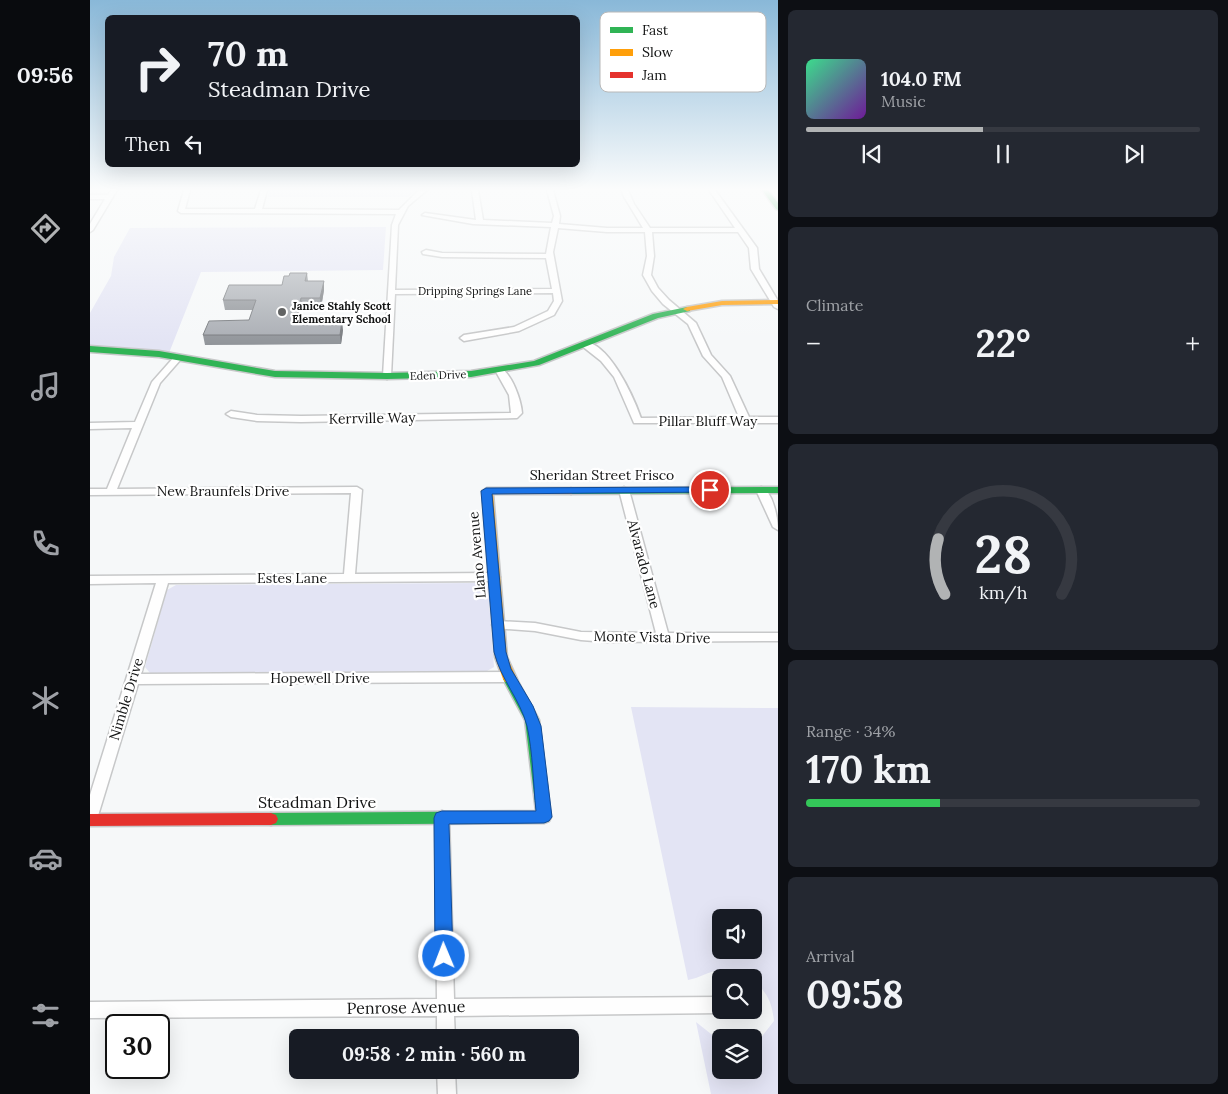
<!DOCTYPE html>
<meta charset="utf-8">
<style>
:root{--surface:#171b24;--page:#242831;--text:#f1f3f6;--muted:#9ea1a6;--line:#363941;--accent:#b1b3b4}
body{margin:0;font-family:Lora,serif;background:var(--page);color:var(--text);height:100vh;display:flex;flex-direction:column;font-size:19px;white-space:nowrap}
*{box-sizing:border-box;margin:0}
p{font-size:16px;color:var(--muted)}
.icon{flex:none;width:28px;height:28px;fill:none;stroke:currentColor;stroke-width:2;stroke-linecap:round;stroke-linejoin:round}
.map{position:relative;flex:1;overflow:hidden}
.panel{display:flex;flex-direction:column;gap:10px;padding:10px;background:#0d0f14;width:450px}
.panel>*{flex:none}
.top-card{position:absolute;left:15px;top:15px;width:475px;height:152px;border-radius:8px;box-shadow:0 5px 20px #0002;background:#171b24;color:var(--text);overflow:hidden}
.controls{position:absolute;left:622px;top:909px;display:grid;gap:10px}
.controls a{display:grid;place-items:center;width:50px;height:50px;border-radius:8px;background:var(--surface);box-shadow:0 5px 20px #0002;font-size:25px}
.speed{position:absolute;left:15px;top:1014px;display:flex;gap:10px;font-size:25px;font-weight:700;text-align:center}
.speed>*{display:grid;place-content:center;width:65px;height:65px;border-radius:50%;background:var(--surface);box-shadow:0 5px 20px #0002;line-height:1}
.speed .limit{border:2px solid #111;border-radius:8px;background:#fff;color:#111}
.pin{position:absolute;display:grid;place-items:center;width:42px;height:42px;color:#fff;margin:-21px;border:2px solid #fff;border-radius:50%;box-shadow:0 1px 5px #0007}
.me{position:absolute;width:55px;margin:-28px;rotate:359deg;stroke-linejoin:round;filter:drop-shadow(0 0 4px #0008)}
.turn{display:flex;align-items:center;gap:18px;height:105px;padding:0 20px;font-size:22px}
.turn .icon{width:65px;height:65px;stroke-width:2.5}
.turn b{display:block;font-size:35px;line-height:42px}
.then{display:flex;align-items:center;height:48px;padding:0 20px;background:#0003;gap:10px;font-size:19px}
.big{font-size:38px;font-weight:800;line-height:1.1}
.panel .widget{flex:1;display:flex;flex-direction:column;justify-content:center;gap:8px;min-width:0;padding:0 18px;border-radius:8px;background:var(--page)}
.panel .dial{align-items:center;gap:0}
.dial svg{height:130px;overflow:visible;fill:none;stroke:var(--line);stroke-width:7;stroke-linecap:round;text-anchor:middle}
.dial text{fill:var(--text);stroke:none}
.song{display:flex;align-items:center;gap:15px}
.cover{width:60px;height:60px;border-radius:8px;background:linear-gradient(135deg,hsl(150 70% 55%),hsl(280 70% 35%))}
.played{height:5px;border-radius:2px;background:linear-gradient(90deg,var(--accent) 45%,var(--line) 45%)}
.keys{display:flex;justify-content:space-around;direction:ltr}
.heat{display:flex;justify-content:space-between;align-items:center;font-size:28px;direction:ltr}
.charge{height:8px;border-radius:4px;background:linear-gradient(90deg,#34c759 34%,var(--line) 0)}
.trip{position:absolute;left:199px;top:1029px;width:290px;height:50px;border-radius:8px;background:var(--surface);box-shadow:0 5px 20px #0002;font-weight:800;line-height:50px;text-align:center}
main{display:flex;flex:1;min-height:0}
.tabs{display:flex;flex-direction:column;width:90px;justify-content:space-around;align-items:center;background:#090b0e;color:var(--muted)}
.tabs .icon{width:35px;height:35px}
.tabs .current{color:var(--accent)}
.tabs b{font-size:22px;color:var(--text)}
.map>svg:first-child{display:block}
.green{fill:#e3e4f4;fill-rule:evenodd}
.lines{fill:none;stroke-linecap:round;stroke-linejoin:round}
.street-casing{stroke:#c7c8c9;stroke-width:3}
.fast-casing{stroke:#c7c8c9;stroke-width:3}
.slow-casing{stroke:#c7c8c9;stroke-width:3}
.jam-casing{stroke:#c7c8c9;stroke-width:3}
.street{fill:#fefefe;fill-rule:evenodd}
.fast{fill:#30b455;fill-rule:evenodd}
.slow{fill:#ff9f0a;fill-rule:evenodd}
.jam{fill:#e5322d;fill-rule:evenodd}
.wall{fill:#91959a}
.shaded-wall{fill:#76797d}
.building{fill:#a9adb3;stroke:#76797d}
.route{fill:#1a73e8;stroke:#114b97}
.poi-dot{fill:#626464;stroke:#fff;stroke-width:2}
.labels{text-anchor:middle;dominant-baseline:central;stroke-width:4.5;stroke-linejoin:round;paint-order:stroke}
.far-street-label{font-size:11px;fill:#131414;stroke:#fff}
.far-poi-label{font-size:11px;font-weight:bold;fill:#131414;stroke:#fff;text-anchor:start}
.street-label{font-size:14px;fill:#131414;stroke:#fff}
.near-street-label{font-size:16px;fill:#131414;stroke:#fff}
.key{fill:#fff;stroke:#b8b8b8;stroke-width:1}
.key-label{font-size:14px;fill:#131414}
</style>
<main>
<nav class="tabs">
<b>09:56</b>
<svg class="icon current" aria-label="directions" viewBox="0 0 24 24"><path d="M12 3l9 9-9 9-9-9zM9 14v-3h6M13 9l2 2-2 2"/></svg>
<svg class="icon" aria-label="music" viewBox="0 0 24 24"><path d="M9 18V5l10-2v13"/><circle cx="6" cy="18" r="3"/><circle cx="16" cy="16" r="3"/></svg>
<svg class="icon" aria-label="phone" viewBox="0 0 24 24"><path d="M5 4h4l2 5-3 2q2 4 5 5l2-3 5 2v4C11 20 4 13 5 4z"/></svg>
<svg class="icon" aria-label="climate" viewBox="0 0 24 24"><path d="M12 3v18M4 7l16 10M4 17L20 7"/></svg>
<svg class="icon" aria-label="car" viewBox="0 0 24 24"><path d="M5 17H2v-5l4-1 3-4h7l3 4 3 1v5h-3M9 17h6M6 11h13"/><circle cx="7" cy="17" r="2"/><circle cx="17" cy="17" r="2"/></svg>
<svg class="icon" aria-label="filters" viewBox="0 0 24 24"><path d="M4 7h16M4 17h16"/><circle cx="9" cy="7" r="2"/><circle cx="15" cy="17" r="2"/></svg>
</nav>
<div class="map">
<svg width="688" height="1094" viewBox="0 0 688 1094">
<rect width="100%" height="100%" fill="#f6f8f9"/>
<g class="green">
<polygon points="179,190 329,190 318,197 178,197"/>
<polygon points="296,227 293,270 111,272 79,353 46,348 0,346 0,313 21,276 24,257 40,228"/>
<polygon points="389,583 394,583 398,587 404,667 397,671 60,673 55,667 77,590 86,585"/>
<path d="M541 707 688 708V1094H621L606 1022 631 1042V1070H664V1042L669 1040 684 1021C682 1003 678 993 664 981V978C651 978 642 968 628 970 618 972 609 978 598 980ZM631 918H664V950H631Z"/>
</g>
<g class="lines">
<defs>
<g id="street">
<polygon points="21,190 27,190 3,230 0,232 0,224 15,199 0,199 0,195 18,195"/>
<path d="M94 190H100L95 209H165L171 190H177L172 209 309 210 327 192 337 190 318 206 308 225 305 290 462 289 456 258 352 257 333 254 332 252 336 250 352 253 456 254 461 227 383 224 332 215 335 213 386 220 382 190H388L393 220 462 223 464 216 457 190H463L470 216 469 224 517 228H553L533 195 532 190H538L544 204 560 228H645L619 190H625L667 248 669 269 688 301V309L684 307 661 269 659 248 648 232H562L564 256 561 275 568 288 579 300 606 323 621 355 640 376 659 417H688V423H544L524 377 511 361 492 346V342C518 339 544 398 551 418L649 417 632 377 613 356 598 324 573 304 562 291 553 275 557 256 555 232H517L468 228 463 252 472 301 464 315 429 331 374 341 370 338 374 335 424 327 458 311 464 301 463 293 305 294 301 376 297 379 293 376 302 225 306 214 91 213 88 211Z"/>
<polygon points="88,355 92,358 70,383 27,489 267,487 272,490 265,574 404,573 410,577 404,581 78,583 51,674 418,672 423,674 425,677 423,680 418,682 48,684 7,819 5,823 0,825 0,795 66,583 0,584 0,576 254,574 261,493 0,495 0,489 17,489 42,428 0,429 0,423 45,422 62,382 85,356"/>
<path d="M409 367C422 373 431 400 432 413L427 418 211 422 167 421 141 417 136 414 141 411 167 415 211 416 421 413 419 395 405 370Z"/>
<polygon points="534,487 539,490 578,633 688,633 688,641 517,642 491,640 445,631 404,628 402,625 404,622 408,621 445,623 491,632 566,633 529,490"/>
<path d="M671 487C683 491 688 519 688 530L683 527 666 490Z"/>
<polygon points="352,811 357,813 359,817 364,999 631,997 631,1010 637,1011 631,1013 364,1016 365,1038 347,1038 347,1016 0,1018 0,1002 347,999 345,817 347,813"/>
<polygon points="347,1070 365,1070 366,1094 348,1094"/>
</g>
<g id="fast">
<polygon points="672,190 678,190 688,203 688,210 686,209"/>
<polygon points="597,307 600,307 600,311 568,318 449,365 381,377 297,379 185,377 69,357 0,352 0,346 69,351 185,371 297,373 381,371 444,361 563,314"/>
<polygon points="688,487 688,493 481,494 476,491 481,488"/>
<polygon points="420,674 425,676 449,720 461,817 459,821 454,823 181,825 176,823 174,819 176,815 181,813 446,811 435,720 413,679 415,676"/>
</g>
<g id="slow">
<polygon points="688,300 688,304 632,305 597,311 593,309 597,307 632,301"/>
<polygon points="397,488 481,488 486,491 481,494 403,494 417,657 427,679 425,682 415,682 413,679 405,657 392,491"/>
</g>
<polygon id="jam" points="181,813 186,815 188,819 186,823 181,825 0,826 0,814"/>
</defs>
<use href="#street" class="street-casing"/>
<use href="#fast" class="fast-casing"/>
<use href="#slow" class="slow-casing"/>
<use href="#jam" class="jam-casing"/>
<use href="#street" class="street"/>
<use href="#fast" class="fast"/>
<use href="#slow" class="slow"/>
<use href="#jam" class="jam"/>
</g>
<polygon class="wall" points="217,273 218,281 234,281 234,290 231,308 212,308 209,320 253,330 251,344 115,345 113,335 159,320 163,310 135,310 133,300 192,285 199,276"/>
<g class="shaded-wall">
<polygon points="234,281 234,290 231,308 230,298"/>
<polygon points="211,298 212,308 207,330 206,320"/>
<polygon points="252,320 253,330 251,344 250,335"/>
</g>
<polygon class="building" points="200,273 217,273 215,281 234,281 230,298 211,298 206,320 252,320 250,335 113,335 119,321 159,320 166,300 133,300 139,285 192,285 194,276 199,276"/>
<linearGradient id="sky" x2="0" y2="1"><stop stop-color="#89b8d8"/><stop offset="0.55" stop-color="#fbfcfc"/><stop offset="1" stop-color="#fbfcfc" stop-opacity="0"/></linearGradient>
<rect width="688" height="344" fill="url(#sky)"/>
<path class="route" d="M620 487 624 488 625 490 624 492 402 494 416 652 421 669 443 706 451 726 462 817 459 821 454 823 359 824 363 956 360 961 354 963 348 961 345 956 344 818 346 813 352 811H446C443 783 443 753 437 726 430 699 411 680 404 652L391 491 396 488Z"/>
<circle class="poi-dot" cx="192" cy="312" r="5"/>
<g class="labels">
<g class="far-street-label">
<text x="385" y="291">Dripping Springs Lane</text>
<text transform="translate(348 375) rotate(-2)">Eden Drive</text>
</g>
<g class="far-poi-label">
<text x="202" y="306">Janice Stahly Scott<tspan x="202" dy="13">Elementary School</tspan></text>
</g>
<g class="street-label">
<text transform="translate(282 418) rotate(-1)">Kerrville Way</text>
<text x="618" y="421">Pillar Bluff Way</text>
<text x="512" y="475">Sheridan Street Frisco</text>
<text x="133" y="491">New Braunfels Drive</text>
<text transform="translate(387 555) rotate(-95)">Llano Avenue</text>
<text transform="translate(554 564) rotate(75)">Alvarado Lane</text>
<text x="202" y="578">Estes Lane</text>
<text transform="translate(562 637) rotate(1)">Monte Vista Drive</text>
<text x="230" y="678">Hopewell Drive</text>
<text transform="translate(36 699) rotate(-73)">Nimble Drive</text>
</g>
<g class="near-street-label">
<text x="227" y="802">Steadman Drive</text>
<text transform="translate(316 1007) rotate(-1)">Penrose Avenue</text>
</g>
</g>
<rect x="510" y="12" width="166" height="80" rx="8" class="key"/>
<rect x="520" y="27" width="23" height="6" fill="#30b455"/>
<rect x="520" y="49" width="23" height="7" fill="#ff9f0a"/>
<rect x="520" y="72" width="23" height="6" fill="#e5322d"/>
<g class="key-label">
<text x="552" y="35">Fast</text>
<text x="552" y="57">Slow</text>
<text x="552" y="80">Jam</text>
</g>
</svg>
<div class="controls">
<a><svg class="icon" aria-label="sound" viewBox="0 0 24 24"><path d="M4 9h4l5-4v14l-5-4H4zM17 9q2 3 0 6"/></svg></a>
<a><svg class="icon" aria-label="search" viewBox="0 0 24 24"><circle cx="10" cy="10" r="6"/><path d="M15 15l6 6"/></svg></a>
<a><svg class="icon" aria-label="layers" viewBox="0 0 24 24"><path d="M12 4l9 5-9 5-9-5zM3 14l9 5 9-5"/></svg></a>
</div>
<div class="speed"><div class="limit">30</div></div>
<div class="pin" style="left:620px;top:490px;background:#d93025"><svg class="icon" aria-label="arrive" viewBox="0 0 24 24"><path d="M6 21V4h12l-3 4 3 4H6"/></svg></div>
<svg class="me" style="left:354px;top:956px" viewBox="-20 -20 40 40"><circle r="17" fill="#1a73e8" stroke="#fff" stroke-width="3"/><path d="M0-11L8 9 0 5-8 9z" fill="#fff"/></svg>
<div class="trip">09:58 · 2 min · 560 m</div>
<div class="top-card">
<div class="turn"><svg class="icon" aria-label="right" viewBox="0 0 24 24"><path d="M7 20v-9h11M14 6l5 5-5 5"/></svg><div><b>70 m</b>Steadman Drive</div></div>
<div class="then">Then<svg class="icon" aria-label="left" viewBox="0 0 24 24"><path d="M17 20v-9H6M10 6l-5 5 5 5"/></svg></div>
</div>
</div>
<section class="panel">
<div class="widget">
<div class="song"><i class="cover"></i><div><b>104.0 FM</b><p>Music</p></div></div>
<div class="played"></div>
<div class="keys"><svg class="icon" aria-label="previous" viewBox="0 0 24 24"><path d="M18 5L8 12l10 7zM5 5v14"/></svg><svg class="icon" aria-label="pause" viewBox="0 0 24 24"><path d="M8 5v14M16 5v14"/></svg><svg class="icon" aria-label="next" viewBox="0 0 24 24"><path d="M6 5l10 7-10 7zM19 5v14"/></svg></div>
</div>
<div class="widget"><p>Climate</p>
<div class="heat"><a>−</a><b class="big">22°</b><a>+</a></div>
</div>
<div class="widget dial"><svg viewBox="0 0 100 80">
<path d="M14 69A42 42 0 1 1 86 69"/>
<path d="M14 69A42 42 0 0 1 10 35" stroke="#b1b3b4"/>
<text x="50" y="56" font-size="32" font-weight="700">28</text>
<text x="50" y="72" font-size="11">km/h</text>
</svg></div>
<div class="widget"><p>Range · 34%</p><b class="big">170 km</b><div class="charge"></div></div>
<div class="widget"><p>Arrival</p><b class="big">09:58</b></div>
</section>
</main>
